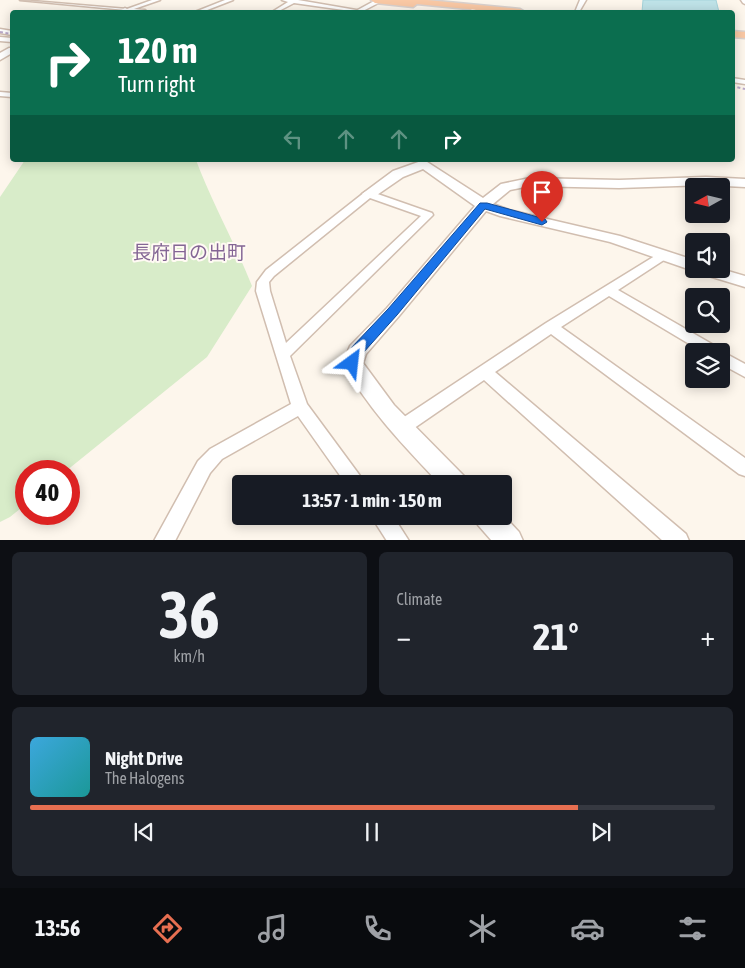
<!DOCTYPE html>
<meta charset="utf-8">
<style>
:root{--surface:#171b24;--page:#20242c;--text:#f1f3f6;--muted:#9ea1a6;--line:#363941;--accent:#e76f51}
body{margin:0;font-family:"Asap Condensed","Noto Sans JP",sans-serif;background:var(--page);color:var(--text);height:100vh;display:flex;flex-direction:column;font-size:19px;white-space:nowrap}
*{box-sizing:border-box;margin:0}
p{font-size:16px;color:var(--muted)}
.icon{flex:none;width:28px;height:28px;fill:none;stroke:currentColor;stroke-width:2;stroke-linecap:round;stroke-linejoin:round}
.map{position:relative;height:540px;overflow:hidden}
.panel{display:flex;flex-direction:column;gap:12px;padding:12px;background:#0d0f14;flex:1}
.panel>*{flex:none}
.top-card{position:absolute;left:10px;top:10px;width:725px;height:152px;border-radius:5px;box-shadow:0 2px 12px #0003;background:#0b6e4f;color:#fff;overflow:hidden}
.needle{width:32px;rotate:262deg}
.buttons{position:absolute;left:685px;top:178px;display:grid;gap:10px}
.buttons a{display:grid;place-items:center;width:45px;height:45px;border-radius:5px;background:var(--surface);box-shadow:0 2px 12px #0003;font-size:25px}
.speed{position:absolute;left:15px;top:460px;display:flex;gap:10px;font-size:25px;font-weight:700;text-align:center}
.speed>*{display:grid;place-content:center;width:65px;height:65px;border-radius:50%;background:var(--surface);box-shadow:0 2px 12px #0003;line-height:1}
.speed .limit{border:8px solid #d22;background:#fff;color:#111}
.pin{position:absolute;display:grid;place-items:center;width:42px;height:42px;color:#fff;margin:-51px -21px;border-radius:50% 50% 50% 0;rotate:-45deg;box-shadow:0 0 5px #0007}
.pin .icon{rotate:45deg}
.me{position:absolute;width:55px;margin:-28px;rotate:30deg;stroke-linejoin:round;filter:drop-shadow(0 0 4px #0008)}
.turn{display:flex;align-items:center;gap:18px;height:105px;padding:0 25px;font-size:22px}
.turn .icon{width:65px;height:65px;stroke-width:2.5}
.turn b{display:block;font-size:35px;line-height:42px}
.lanes{display:flex;align-items:center;height:48px;padding:0 25px;background:#0003;justify-content:center;gap:25px;direction:ltr}
.lanes .off{opacity:.35}
.big{font-size:38px;font-weight:700;line-height:1.1}
.panel .widget{flex:1;display:flex;flex-direction:column;justify-content:center;gap:8px;min-width:0;padding:0 18px;border-radius:8px;background:var(--page)}
.panel .dial{align-items:center;gap:0}
.dial b{font-size:65px;line-height:1}
.song{display:flex;align-items:center;gap:15px}
.cover{width:60px;height:60px;border-radius:8px;background:linear-gradient(135deg,hsl(200 70% 55%),hsl(180 70% 35%))}
.played{height:5px;border-radius:2px;background:linear-gradient(90deg,var(--accent) 80%,var(--line) 80%)}
.keys{display:flex;justify-content:space-around;direction:ltr}
.heat{display:flex;justify-content:space-between;align-items:center;font-size:28px;direction:ltr}
.panel .tiles{flex:1;display:grid;gap:12px;grid-template-columns:1fr 1fr}
.widget:last-child{grid-column:span 2}
.trip{position:absolute;left:232px;top:475px;width:280px;height:50px;border-radius:5px;background:var(--surface);box-shadow:0 2px 12px #0003;font-weight:700;line-height:50px;text-align:center}
.menu{display:flex;height:80px;justify-content:space-around;align-items:center;background:#090b0e;color:var(--muted)}
.menu .icon{width:35px;height:35px}
.menu .on{color:var(--accent)}
.menu b{font-size:22px;color:var(--text)}
.map>svg:first-child{display:block}
.green{fill:#d8ecc9}
.water{fill:#bfe3e8;stroke:#a5d3da}
.lines{fill:none;stroke-linecap:round;stroke-linejoin:round}
.minor-casing{stroke:#d1beb0;stroke-width:3}
.tertiary-casing{stroke:#d1beb0;stroke-width:3}
.trunk-casing{stroke:#dad1cd;stroke-width:3}
.minor{fill:#fff;fill-rule:evenodd}
.tertiary{fill:#fff;fill-rule:evenodd}
.trunk{fill:#f9c8a4;fill-rule:evenodd}
.rail{stroke:#b9a8c9;stroke-width:2;stroke-dasharray:3 2.5;stroke-linecap:butt}
.route{fill:#1a73e8;stroke:#114b97}
.labels{text-anchor:middle;dominant-baseline:central;stroke-width:4;stroke-linejoin:round;paint-order:stroke}
.quarter-label{font-size:19px;fill:#846695;stroke:#fffaf3}
</style>
<div class="map">
<svg width="745" height="541" viewBox="0 0 745 541">
<rect width="100%" height="100%" fill="#fdf6ec"/>
<path class="green" d="M25 160H196C212 203 235 243 252 286L207 357 66 471H26V504L10 517 0 522V197Z"/>
<polygon class="water" points="643,0 716,0 719,12 642,12"/>
<g class="lines">
<defs>
<g id="minor">
<polygon points="20,0 127,9 152,0 160,0 134,9 145,10 147,12"/>
<polygon points="225,0 233,0 202,12 195,12"/>
<polygon points="282,0 298,0 362,11 358,12 294,3 277,12 272,12 288,2"/>
<polygon points="580,0 586,0 579,12 575,12"/>
<polygon points="741,0 745,0 745,4 743,3"/>
<polygon points="473,8 476,10 474,12 469,12"/>
<polygon points="0,29 12,31 12,35 0,33"/>
<polygon points="732,78 745,80 745,84 732,82"/>
<polygon points="0,92 12,93 12,97 0,96"/>
<path d="M369 191 432 213 433 215 290 356 307 404 366 484H346L298 416 222 459 210 473 175 541H154L198 461 210 449 291 404 256 291 257 282 266 270 365 192ZM370 198 421 216 286 343 270 291 269 282 274 276Z"/>
<polygon points="663,251 667,252 669,255 667,258 618,290 717,347 719,351 701,351 609,296 561,327 745,458 745,476 739,474 551,334 495,372 686,534 689,541 663,541 484,380 407,433 401,435 395,433 393,428 395,423 546,323"/>
<polygon points="721,351 745,364 745,377 721,364"/>
<polygon points="371,516 393,516 409,541 387,541"/>
</g>
<g id="tertiary">
<polygon points="376,0 384,0 361,12 354,12"/>
<polygon points="125,8 127,9 127,11 118,12"/>
<polygon points="0,37 12,38 12,42 0,41"/>
<polygon points="9,48 12,48 12,53 0,60 0,53"/>
<path d="M424 160 483 198 501 184 530 178 619 180 706 177 745 179V187L706 185 619 188 530 186 510 190 493 204 509 210 620 236 694 260V269H721L745 276V287L699 273 697 269H688L610 242 500 216 486 211 399 316 366 354 363 363 394 405 464 476 468 484H440C404 446 368 409 343 363L350 346 387 308 475 206 423 169 403 177 374 197 369 198 362 194 393 171Z"/>
<polygon points="475,516 504,516 519,532 523,541 492,541 478,525"/>
</g>
<g id="trunk">
<polygon points="371,0 427,0 520,9 525,12 498,12 417,4 413,7 375,3"/>
<polygon points="732,31 745,32 745,38 732,37"/>
</g>
</defs>
<use href="#minor" class="minor-casing"/>
<use href="#tertiary" class="tertiary-casing"/>
<use href="#trunk" class="trunk-casing"/>
<use href="#minor" class="minor"/>
<use href="#tertiary" class="tertiary"/>
<use href="#trunk" class="trunk"/>
<g class="rail">
<polyline points="0,32 12,34"/>
<polyline points="732,86 745,89"/>
</g>
</g>
<polygon class="route" points="480,203 487,203 545,219 547,222 542,225 485,209 397,315 363,353 357,367 352,368 348,367 346,363 352,347 388,309"/>
<g class="labels">
<g class="quarter-label">
<text x="189" y="252">長府日の出町</text>
</g>
</g>
</svg>
<div class="buttons">
<a><svg class="needle" viewBox="-14 -14 28 28"><path d="M0-13l5 13h-10z" fill="#e53935"/><path d="M0 13l5-13h-10z" fill="#9ea1a6"/></svg></a>
<a><svg class="icon" aria-label="sound" viewBox="0 0 24 24"><path d="M4 9h4l5-4v14l-5-4H4zM17 9q2 3 0 6"/></svg></a>
<a><svg class="icon" aria-label="search" viewBox="0 0 24 24"><circle cx="10" cy="10" r="6"/><path d="M15 15l6 6"/></svg></a>
<a><svg class="icon" aria-label="layers" viewBox="0 0 24 24"><path d="M12 4l9 5-9 5-9-5zM3 14l9 5 9-5"/></svg></a>
</div>
<div class="speed"><div class="limit">40</div></div>
<div class="pin" style="left:542px;top:222px;background:#d93025"><svg class="icon" aria-label="arrive" viewBox="0 0 24 24"><path d="M6 21V4h12l-3 4 3 4H6"/></svg></div>
<svg class="me" style="left:352px;top:363px" viewBox="-20 -20 40 40"><path d="M0-17L14 15 0 8-14 15z" fill="#1a73e8" stroke="#fff" stroke-width="4"/></svg>
<div class="trip">13:57 · 1 min · 150 m</div>
<div class="top-card">
<div class="turn"><svg class="icon" aria-label="right" viewBox="0 0 24 24"><path d="M7 20v-9h11M14 6l5 5-5 5"/></svg><div><b>120 m</b>Turn right</div></div>
<div class="lanes"><svg class="icon off" aria-label="left" viewBox="0 0 24 24"><path d="M17 20v-9H6M10 6l-5 5 5 5"/></svg><svg class="icon off" aria-label="ahead" viewBox="0 0 24 24"><path d="M12 20V5M6 11l6-6 6 6"/></svg><svg class="icon off" aria-label="ahead" viewBox="0 0 24 24"><path d="M12 20V5M6 11l6-6 6 6"/></svg><svg class="icon" aria-label="right" viewBox="0 0 24 24"><path d="M7 20v-9h11M14 6l5 5-5 5"/></svg></div>
</div>
</div>
<section class="panel">
<div class="tiles">
<div class="widget dial"><b>36</b><p>km/h</p></div>
<div class="widget"><p>Climate</p>
<div class="heat"><a>−</a><b class="big">21°</b><a>+</a></div>
</div>
<div class="widget">
<div class="song"><i class="cover"></i><div><b>Night Drive</b><p>The Halogens</p></div></div>
<div class="played"></div>
<div class="keys"><svg class="icon" aria-label="previous" viewBox="0 0 24 24"><path d="M18 5L8 12l10 7zM5 5v14"/></svg><svg class="icon" aria-label="pause" viewBox="0 0 24 24"><path d="M8 5v14M16 5v14"/></svg><svg class="icon" aria-label="next" viewBox="0 0 24 24"><path d="M6 5l10 7-10 7zM19 5v14"/></svg></div>
</div>
</div>
</section>
<nav class="menu">
<b>13:56</b>
<svg class="icon on" aria-label="directions" viewBox="0 0 24 24"><path d="M12 3l9 9-9 9-9-9zM9 14v-3h6M13 9l2 2-2 2"/></svg>
<svg class="icon" aria-label="music" viewBox="0 0 24 24"><path d="M9 18V5l10-2v13"/><circle cx="6" cy="18" r="3"/><circle cx="16" cy="16" r="3"/></svg>
<svg class="icon" aria-label="phone" viewBox="0 0 24 24"><path d="M5 4h4l2 5-3 2q2 4 5 5l2-3 5 2v4C11 20 4 13 5 4z"/></svg>
<svg class="icon" aria-label="climate" viewBox="0 0 24 24"><path d="M12 3v18M4 7l16 10M4 17L20 7"/></svg>
<svg class="icon" aria-label="car" viewBox="0 0 24 24"><path d="M5 17H2v-5l4-1 3-4h7l3 4 3 1v5h-3M9 17h6M6 11h13"/><circle cx="7" cy="17" r="2"/><circle cx="17" cy="17" r="2"/></svg>
<svg class="icon" aria-label="filters" viewBox="0 0 24 24"><path d="M4 7h16M4 17h16"/><circle cx="9" cy="7" r="2"/><circle cx="15" cy="17" r="2"/></svg>
</nav>
